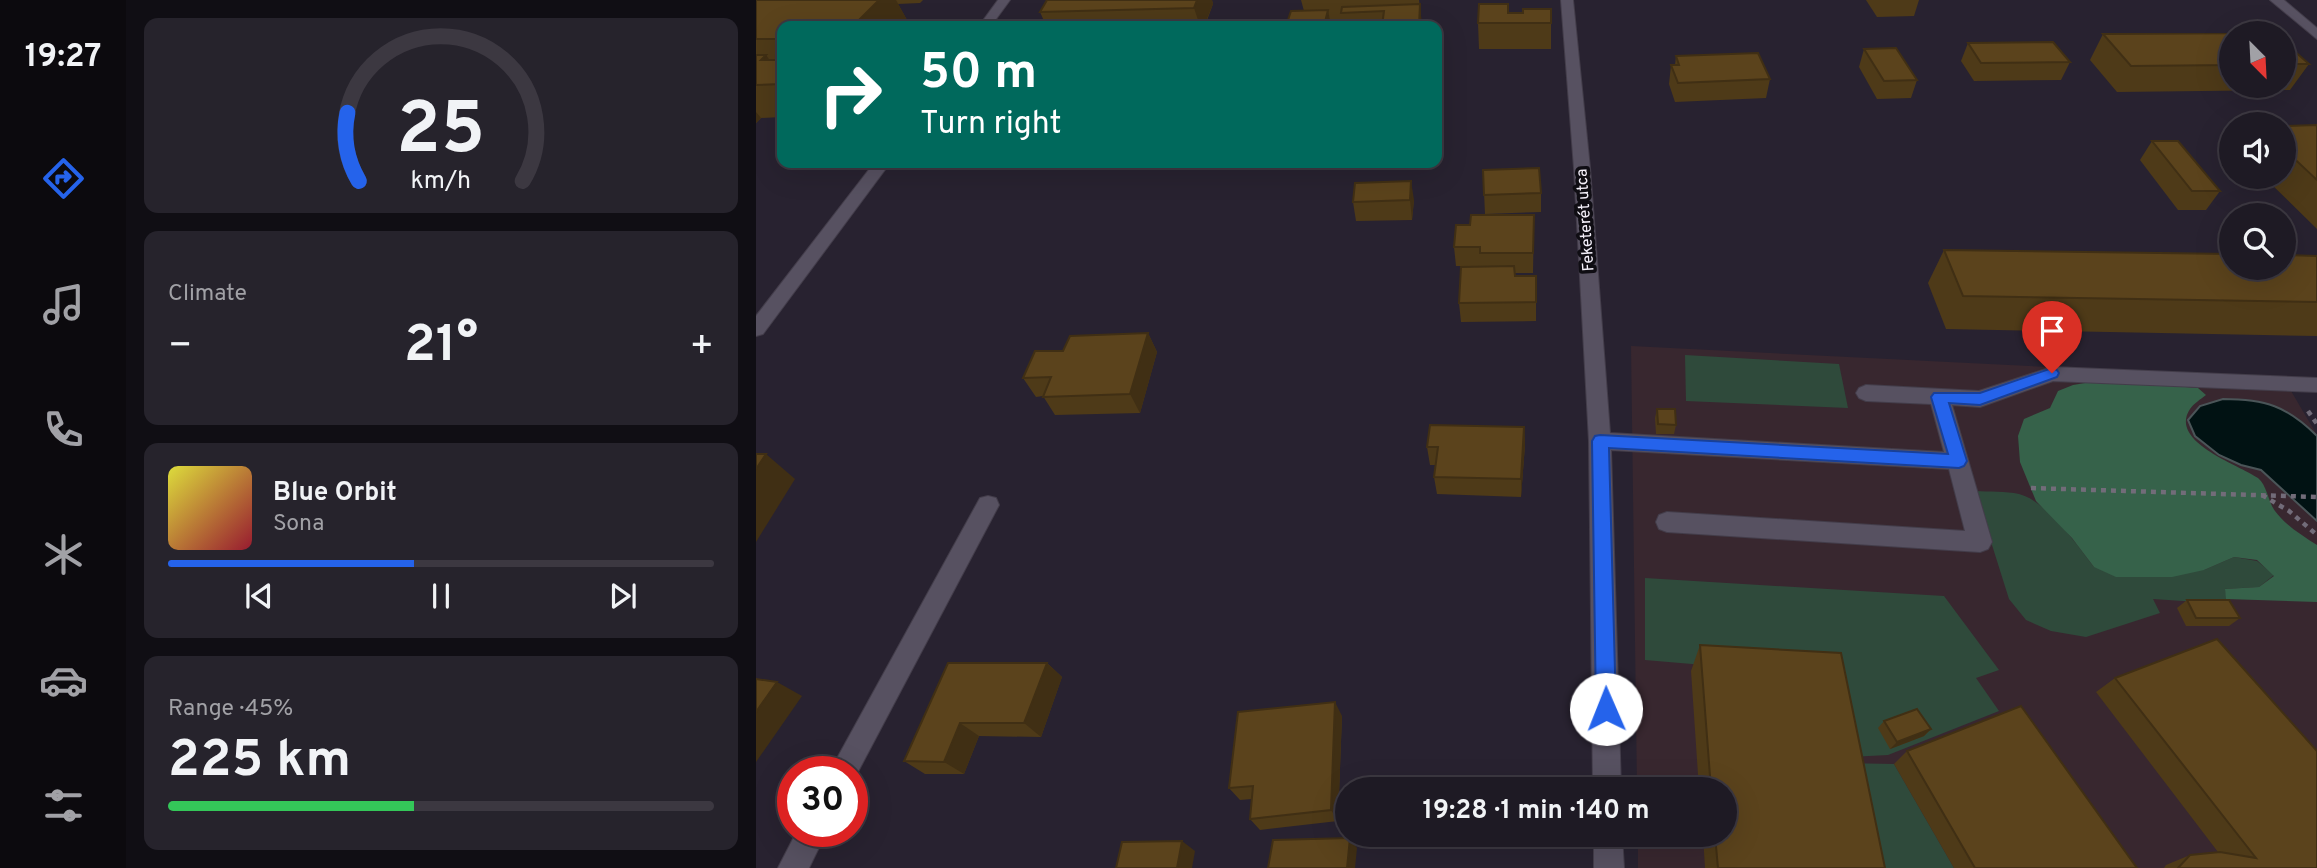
<!DOCTYPE html>
<meta charset="utf-8">
<style>
:root{--surface:#1e1a24;--page:#26232c;--text:#f1f3f6;--muted:#a1a1a6;--line:#3c3841;--accent:#2563eb}
body{margin:0;font-family:Overpass,sans-serif;background:var(--page);color:var(--text);height:100vh;display:flex;flex-direction:column;font-size:26px;white-space:nowrap}
*{box-sizing:border-box;margin:0}
p{font-size:23px;color:var(--muted)}
.icon{flex:none;width:38px;height:38px;fill:none;stroke:currentColor;stroke-width:2;stroke-linecap:round;stroke-linejoin:round}
.map{position:relative;flex:1;overflow:hidden}
.sheet{display:flex;flex-direction:column;gap:18px;padding:18px;background:#100e14;width:630px}
.sheet>*{flex:none}
.guide{position:absolute;left:21px;top:21px;width:665px;height:147px;border-radius:14px;box-shadow:0 7px 28px #0002,0 0 0 2px var(--line);background:#00695c;color:#fff;overflow:hidden}
.needle{width:46px;rotate:156deg}
.buttons{position:absolute;left:1463px;top:21px;display:grid;gap:14px}
.buttons a{display:grid;place-items:center;width:77px;height:77px;border-radius:50%;background:var(--surface);box-shadow:0 7px 28px #0002,0 0 0 2px var(--line);font-size:35px}
.speed{position:absolute;left:21px;top:756px;display:flex;gap:14px;font-size:35px;font-weight:700;text-align:center}
.speed>*{display:grid;place-content:center;width:91px;height:91px;border-radius:50%;background:var(--surface);box-shadow:0 7px 28px #0002,0 0 0 2px var(--line);line-height:1}
.speed .limit{border:10px solid #d22;background:#fff;color:#111}
.pin{position:absolute;display:grid;place-items:center;width:60px;height:60px;color:#fff;margin:-72px -30px;border-radius:50% 50% 50% 0;rotate:-45deg;box-shadow:0 0 7px #0007}
.pin .icon{rotate:45deg}
.me{position:absolute;width:77px;margin:-38px;rotate:359deg;stroke-linejoin:round;filter:drop-shadow(0 0 5px #0008)}
.turn{display:flex;align-items:center;gap:24px;height:147px;padding:0 28px;font-size:32px}
.turn .icon{width:91px;height:91px;stroke-width:2.5}
.turn b{display:block;font-size:49px;line-height:60px}
.big{font-size:52px;font-weight:700;line-height:1.1}
.sheet .widget{flex:1;display:flex;flex-direction:column;justify-content:center;gap:10px;min-width:0;padding:0 24px;border-radius:14px;background:var(--page)}
.sheet .dial{align-items:center;gap:0}
.dial svg{height:182px;overflow:visible;fill:none;stroke:var(--line);stroke-width:7;stroke-linecap:round;text-anchor:middle}
.dial text{fill:var(--text);stroke:none}
.song{display:flex;align-items:center;gap:21px}
.cover{width:84px;height:84px;border-radius:10px;background:linear-gradient(135deg,hsl(60 70% 55%),hsl(350 70% 35%))}
.played{height:7px;border-radius:4px;background:linear-gradient(90deg,var(--accent) 45%,var(--line) 45%)}
.keys{display:flex;justify-content:space-around;direction:ltr}
.heat{display:flex;justify-content:space-between;align-items:center;font-size:38px;direction:ltr}
.charge{height:10px;border-radius:5px;background:linear-gradient(90deg,#34c759 45%,var(--line) 0)}
.trip{position:absolute;left:579px;top:777px;width:402px;height:70px;border-radius:35px;background:var(--surface);box-shadow:0 7px 28px #0002,0 0 0 2px var(--line);font-weight:700;line-height:70px;text-align:center}
main{display:flex;flex:1;min-height:0}
.tabs{display:flex;flex-direction:column;width:126px;justify-content:space-around;align-items:center;background:#0c0a0e;color:var(--muted)}
.tabs .icon{width:49px;height:49px}
.tabs .active{color:var(--accent)}
.tabs b{font-size:32px;color:var(--text)}
.map>svg:first-child{display:block}
.education{fill:#38272f}
.green{fill:#2f4a3b}
.forest{fill:#36624a}
.water{fill:#011213;stroke:#4a5558;stroke-width:2}
.lines{fill:none;stroke-linecap:round;stroke-linejoin:round}
.minor-casing{stroke:#433d4a;stroke-width:2}
.path{stroke:#726c79;stroke-width:4.5;stroke-dasharray:5 5;stroke-linecap:butt}
.minor{fill:#575161;fill-rule:evenodd}
.wall{fill:#4e3a18}
.shaded-wall{fill:#402f14}
.building{fill:#5b431c;stroke:#402f14;stroke-width:2}
.route{fill:#2563eb;stroke:#184099;stroke-width:2}
.labels{text-anchor:middle;dominant-baseline:central;stroke-width:7;stroke-linejoin:round;paint-order:stroke}
.far-street-label{font-size:16px;fill:#f4f0fa;stroke:#0f0d13}
</style>
<main>
<nav class="tabs">
<b>19:27</b>
<svg class="icon active" aria-label="directions" viewBox="0 0 24 24"><path d="M12 3l9 9-9 9-9-9zM9 14v-3h6M13 9l2 2-2 2"/></svg>
<svg class="icon" aria-label="music" viewBox="0 0 24 24"><path d="M9 18V5l10-2v13"/><circle cx="6" cy="18" r="3"/><circle cx="16" cy="16" r="3"/></svg>
<svg class="icon" aria-label="phone" viewBox="0 0 24 24"><path d="M5 4h4l2 5-3 2q2 4 5 5l2-3 5 2v4C11 20 4 13 5 4z"/></svg>
<svg class="icon" aria-label="climate" viewBox="0 0 24 24"><path d="M12 3v18M4 7l16 10M4 17L20 7"/></svg>
<svg class="icon" aria-label="car" viewBox="0 0 24 24"><path d="M5 17H2v-5l4-1 3-4h7l3 4 3 1v5h-3M9 17h6M6 11h13"/><circle cx="7" cy="17" r="2"/><circle cx="17" cy="17" r="2"/></svg>
<svg class="icon" aria-label="filters" viewBox="0 0 24 24"><path d="M4 7h16M4 17h16"/><circle cx="9" cy="7" r="2"/><circle cx="15" cy="17" r="2"/></svg>
</nav>
<section class="sheet">
<div class="widget dial"><svg viewBox="0 0 100 80">
<path d="M14 69A42 42 0 1 1 86 69"/>
<path d="M14 69A42 42 0 0 1 9 39" stroke="#2563eb"/>
<text x="50" y="56" font-size="32" font-weight="700">25</text>
<text x="50" y="72" font-size="11">km/h</text>
</svg></div>
<div class="widget"><p>Climate</p>
<div class="heat"><a>−</a><b class="big">21°</b><a>+</a></div>
</div>
<div class="widget">
<div class="song"><i class="cover"></i><div><b>Blue Orbit</b><p>Sona</p></div></div>
<div class="played"></div>
<div class="keys"><svg class="icon" aria-label="previous" viewBox="0 0 24 24"><path d="M18 5L8 12l10 7zM5 5v14"/></svg><svg class="icon" aria-label="pause" viewBox="0 0 24 24"><path d="M8 5v14M16 5v14"/></svg><svg class="icon" aria-label="next" viewBox="0 0 24 24"><path d="M6 5l10 7-10 7zM19 5v14"/></svg></div>
</div>
<div class="widget"><p>Range · 45%</p><b class="big">225 km</b><div class="charge"></div></div>
</section>
<div class="map">
<svg width="1561" height="868" viewBox="0 0 1561 868">
<rect width="100%" height="100%" fill="#282230"/>
<polygon class="education" points="875,346 1528,379 1561,435 1561,868 882,868 882,835 970,835 970,789 881,789"/>
<g class="green">
<polygon points="929,355 1083,364 1092,408 930,401"/>
<path d="M1219 491C1233 492 1250 491 1263 494 1291 501 1321 545 1338 567L1448 570 1478 557 1501 561 1518 575 1503 587 1469 589 1472 604 1397 599 1404 613 1330 637 1295 631 1270 620 1253 599Z"/>
<polygon points="889,578 1188,596 1243,670 1220,678 1243,711 1132,755 1093,757 1075,676 889,660"/>
<polygon points="1083,763 1138,764 1198,868 1102,868"/>
</g>
<path class="forest" d="M1347 380 1442 388 1450 395C1445 399 1437 404 1434 409 1412 442 1484 465 1502 478 1511 485 1512 502 1519 511 1529 525 1547 536 1561 545V602L1470 599 1469 589 1503 587 1518 576 1501 560 1478 557 1448 570 1416 577H1360L1338 567 1316 538 1280 501 1264 462 1262 436 1268 419 1294 408 1302 391 1317 385Z"/>
<path class="water" d="M1467 399C1509 399 1531 406 1561 436V521L1505 470 1485 465 1463 455 1439 436 1432 420 1444 406Z"/>
<g class="lines">
<defs>
<g id="minor">
<polygon points="242,0 254,0 235,26 223,26"/>
<polygon points="805,0 817,0 834,168 854,433 1188,452 1175,404 1110,401 1103,398 1100,393 1103,388 1110,385 1223,391 1296,367 1561,378 1561,392 1297,381 1224,407 1196,405 1236,542 1232,549 1224,552 911,532 903,529 900,522 903,515 911,512 1209,531 1193,469 855,450 865,789 837,789 833,441 818,168"/>
<polygon points="1514,0 1528,0 1561,28 1561,39"/>
<polygon points="118,163 134,163 7,334 0,336 0,316"/>
<polygon points="232,496 240,498 243,505 96,783 96,772 75,772 79,762 224,498"/>
<polygon points="41,831 71,831 53,868 22,868"/>
<polygon points="838,835 866,835 868,868 838,868"/>
</g>
</defs>
<use href="#minor" class="minor-casing"/>
<g class="path">
<polyline points="1552,411 1561,424"/>
<polyline points="1275,488 1561,497"/>
<polyline points="1506,495 1533,511 1561,535"/>
</g>
<use href="#minor" class="minor"/>
</g>
<g class="wall">
<polygon points="0,0 167,0 164,3 142,4 151,20 145,26 26,26 26,117 5,118 0,123"/>
<polygon points="291,0 456,0 457,4 450,23 508,22 509,26 271,26 288,21 284,12"/>
<polygon points="545,0 663,0 666,26 588,26 587,24 575,24 548,11"/>
<polygon points="1110,0 1163,0 1158,16 1121,17"/>
<polygon points="753,13 795,23 795,49 723,49 722,23"/>
<polygon points="1475,33 1475,86 1528,86 1528,42 1553,64 1534,90 1361,92 1334,60 1347,34"/>
<polygon points="1212,43 1314,62 1305,80 1218,81 1205,61"/>
<polygon points="1108,49 1161,80 1155,98 1121,99 1103,67"/>
<polygon points="920,56 1014,79 1010,98 919,102 913,84 915,65 919,65"/>
<polygon points="1561,125 1561,229 1508,177 1528,177 1528,126"/>
<polygon points="1396,141 1464,191 1450,210 1422,210 1384,160"/>
<polygon points="727,170 785,193 785,212 729,214"/>
<polygon points="658,200 656,220 600,221 597,202"/>
<polygon points="778,215 777,273 758,273 759,276 780,276 780,321 705,322 703,303 725,266 700,266 698,247 714,225"/>
<polygon points="1188,250 1561,256 1561,336 1190,329 1172,283"/>
<polygon points="392,333 401,352 384,413 299,415 287,396 280,397 267,378 307,351"/>
<polygon points="901,409 920,425 918,434 900,434 899,418"/>
<polygon points="768,427 769,445 765,497 681,494 678,477 680,465 674,465 671,447"/>
<polygon points="1431,600 1484,618 1473,626 1430,626 1421,608"/>
<polygon points="944,645 1129,868 949,868 947,835 970,835 970,789 943,789 935,671"/>
<polygon points="291,663 306,677 285,737 223,736 208,774 169,774 148,761"/>
<polygon points="1359,678 1561,868 1408,868 1410,865 1434,855 1462,852 1340,692"/>
<polygon points="586,716 582,821 504,830 494,819 496,799 484,800 473,788"/>
<polygon points="1128,721 1175,729 1168,736 1134,749 1122,728"/>
<polygon points="1151,751 1381,868 1198,868 1138,764"/>
</g>
<g class="shaded-wall">
<polygon points="123,0 140,0 151,20 145,26 97,26"/>
<polygon points="441,0 456,0 457,4 448,26 444,26 438,8"/>
<polygon points="664,4 666,26 663,26"/>
<polygon points="572,10 575,26 568,26"/>
<polygon points="10,55 26,77 5,60"/>
<polygon points="0,112 5,118 0,123"/>
<polygon points="655,181 658,200 656,220 654,200"/>
<polygon points="392,333 401,352 384,413 374,394"/>
<polygon points="768,427 769,445 765,497 765,479"/>
<polygon points="10,454 39,479 0,542 0,469"/>
<polygon points="291,663 306,677 285,737 268,723"/>
<polygon points="21,682 46,696 0,762 0,712"/>
<polygon points="579,702 586,716 582,821 575,810"/>
<polygon points="204,723 223,736 208,774 188,762"/>
<polygon points="1175,729 1168,736 1134,749 1141,742"/>
<polygon points="594,838 601,848 599,868 591,868"/>
<polygon points="426,841 439,851 436,868 421,868"/>
</g>
<g class="building">
<polygon points="0,0 123,0 97,26 26,26 26,39 0,39"/>
<polygon points="291,0 441,0 438,8 284,12"/>
<polygon points="664,4 663,26 626,26 628,11 585,13 586,7"/>
<polygon points="723,4 752,4 752,13 767,13 767,9 795,9 795,23 722,23"/>
<polygon points="572,10 568,26 530,26 535,11"/>
<polygon points="275,21 302,21 298,26 316,26 271,26"/>
<polygon points="508,22 507,26 435,26 436,23"/>
<polygon points="1475,33 1475,65 1375,66 1347,34 1516,33 1517,33"/>
<polygon points="1297,42 1314,62 1225,63 1212,43"/>
<polygon points="1528,42 1553,64 1528,64"/>
<polygon points="1140,48 1161,80 1128,81 1108,49"/>
<polygon points="1002,53 1014,79 922,83 915,65 923,65 920,56"/>
<polygon points="0,55 10,55 5,60 26,60 26,84 0,85"/>
<polygon points="1561,125 1561,180 1528,149 1528,126"/>
<polygon points="1396,141 1422,141 1464,191 1436,191"/>
<polygon points="783,168 785,193 728,195 727,170"/>
<polygon points="655,181 654,200 597,202 599,183"/>
<polygon points="715,215 778,215 777,253 724,253 724,247 698,247 700,225 714,225"/>
<polygon points="1188,250 1475,254 1475,268 1528,268 1528,255 1561,256 1561,302 1207,296"/>
<polygon points="758,266 759,276 780,276 780,302 703,303 705,267"/>
<polygon points="392,333 374,394 287,397 295,377 267,378 279,351 307,351 314,336"/>
<polygon points="901,409 919,409 920,425 902,424"/>
<polygon points="674,425 768,427 765,479 678,477 682,447 671,447"/>
<polygon points="0,454 10,454 0,469"/>
<polygon points="1431,600 1473,600 1484,618 1440,618"/>
<polygon points="1461,639 1561,751 1561,868 1422,868 1434,855 1464,852 1500,858 1359,678"/>
<polygon points="944,645 1085,653 1129,868 962,868 959,835 970,835 970,789 955,789"/>
<polygon points="192,663 291,663 268,723 204,723 188,762 148,761"/>
<polygon points="0,679 21,682 0,712"/>
<polygon points="579,702 575,810 494,819 497,786 473,788 482,712"/>
<polygon points="1265,706 1381,868 1219,868 1151,751"/>
<polygon points="1161,709 1175,729 1141,742 1128,721"/>
<polygon points="594,838 591,868 512,868 517,840"/>
<polygon points="426,841 421,868 360,868 366,842"/>
</g>
<polygon class="route" points="1296,368 1301,370 1303,373 1301,377 1224,405 1193,403 1211,461 1208,466 1203,468 853,448 860,709 857,716 850,719 843,716 840,709 836,441 839,436 844,435 1192,454 1175,397 1178,393 1224,393"/>
<g class="labels">
<g class="far-street-label">
<text transform="translate(830 220) rotate(-94)">Feketerét utca</text>
</g>
</g>
</svg>
<div class="buttons">
<a><svg class="needle" viewBox="-14 -14 28 28"><path d="M0-13l5 13h-10z" fill="#e53935"/><path d="M0 13l5-13h-10z" fill="#a1a1a6"/></svg></a>
<a><svg class="icon" aria-label="sound" viewBox="0 0 24 24"><path d="M4 9h4l5-4v14l-5-4H4zM17 9q2 3 0 6"/></svg></a>
<a><svg class="icon" aria-label="search" viewBox="0 0 24 24"><circle cx="10" cy="10" r="6"/><path d="M15 15l6 6"/></svg></a>
</div>
<div class="speed"><div class="limit">30</div></div>
<div class="pin" style="left:1296px;top:373px;background:#d93025"><svg class="icon" aria-label="arrive" viewBox="0 0 24 24"><path d="M6 21V4h12l-3 4 3 4H6"/></svg></div>
<svg class="me" style="left:850px;top:709px" viewBox="-20 -20 40 40"><circle r="19" fill="#fff"/><path d="M0-13L10 11 0 6-10 11z" fill="#2563eb"/></svg>
<div class="trip">19:28 · 1 min · 140 m</div>
<div class="guide">
<div class="turn"><svg class="icon" aria-label="right" viewBox="0 0 24 24"><path d="M7 20v-9h11M14 6l5 5-5 5"/></svg><div><b>50 m</b>Turn right</div></div>
</div>
</div>
</main>
